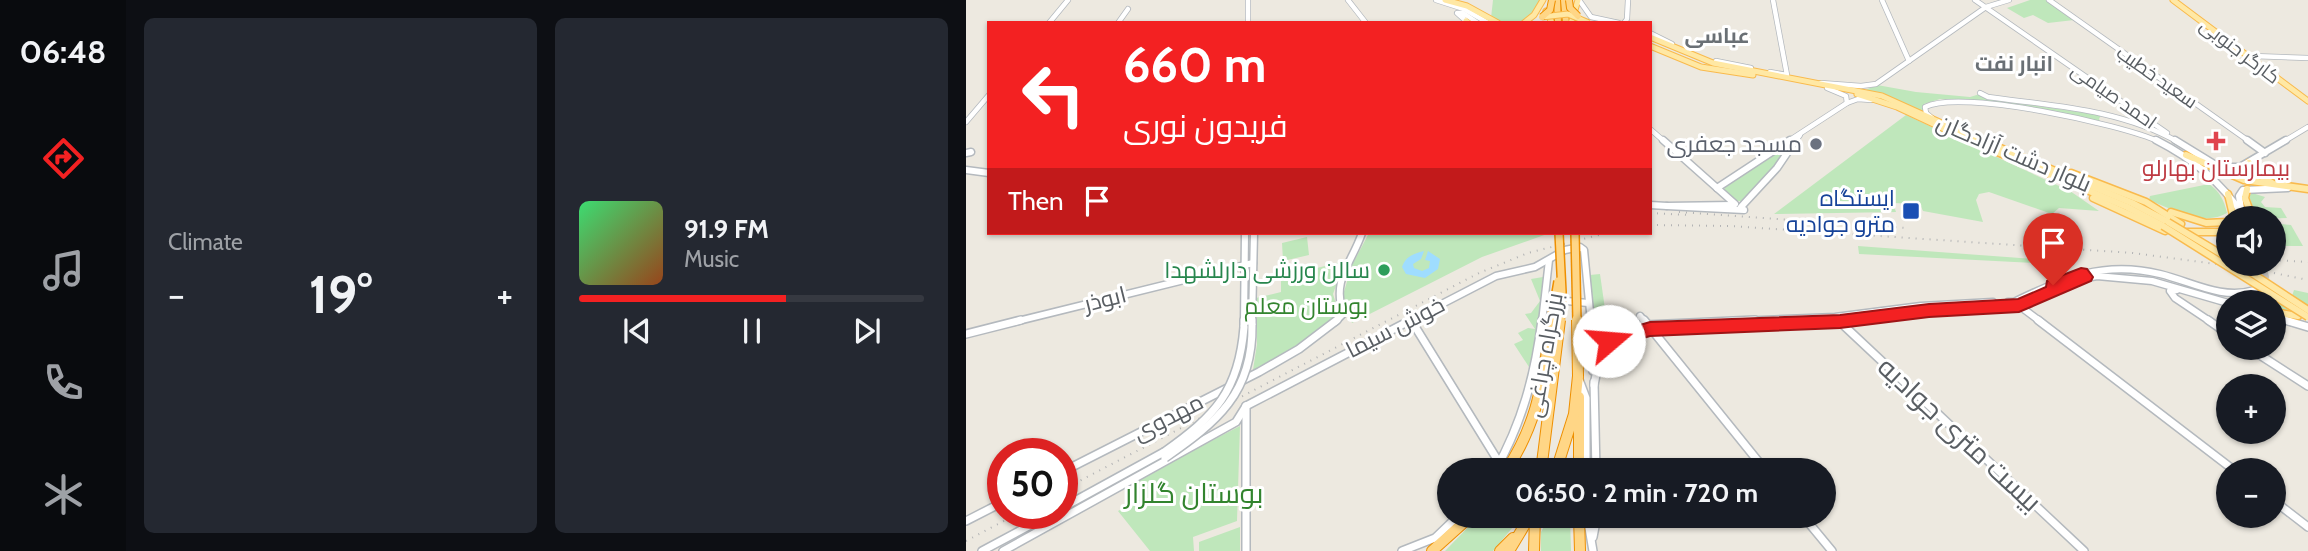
<!DOCTYPE html>
<meta charset="utf-8">
<style>
:root{--surface:#171b24;--page:#242831;--text:#f1f3f6;--muted:#9ea1a6;--line:#363941;--accent:#f32122}
body{margin:0;font-family:Cabin,Cairo,sans-serif;background:var(--page);color:var(--text);height:100vh;display:flex;flex-direction:column;font-size:26px;white-space:nowrap}
*{box-sizing:border-box;margin:0}
p{font-size:23px;color:var(--muted)}
.icon{flex:none;width:38px;height:38px;fill:none;stroke:currentColor;stroke-width:2;stroke-linecap:round;stroke-linejoin:round}
.map{position:relative;flex:1;overflow:hidden}
.sheet{display:flex;flex-direction:column;gap:18px;padding:18px;background:#0d0f14;width:840px}
.sheet>*{flex:none}
.top-card{position:absolute;left:21px;top:21px;width:665px;height:214px;border-radius:0px;box-shadow:0 2px 5px #0004;background:#f32122;color:#fff;overflow:hidden}
.controls{position:absolute;left:1250px;top:206px;display:grid;gap:14px}
.controls a{display:grid;place-items:center;width:70px;height:70px;border-radius:50%;background:var(--surface);box-shadow:0 2px 5px #0004;font-size:35px}
.speed{position:absolute;left:21px;top:438px;display:flex;gap:14px;font-size:35px;font-weight:700;text-align:center}
.speed>*{display:grid;place-content:center;width:91px;height:91px;border-radius:50%;background:var(--surface);box-shadow:0 2px 5px #0004;line-height:1}
.speed .limit{border:10px solid #d22;background:#fff;color:#111}
.pin{position:absolute;display:grid;place-items:center;width:60px;height:60px;color:#fff;margin:-72px -30px;border-radius:50% 50% 50% 0;rotate:-45deg;box-shadow:0 0 7px #0007}
.pin .icon{rotate:45deg}
.me{position:absolute;width:77px;margin:-38px;rotate:72deg;stroke-linejoin:round;filter:drop-shadow(0 0 5px #0008)}
.turn{display:flex;align-items:center;gap:24px;height:147px;padding:0 21px;font-size:32px}
.turn .icon{width:91px;height:91px;stroke-width:2.5}
.turn b{display:block;font-size:49px;line-height:60px}
.then{display:flex;align-items:center;height:66px;padding:0 21px;background:#0003;gap:14px;font-size:26px}
.big{font-size:52px;font-weight:800;line-height:1.1}
.sheet .tile{flex:1;display:flex;flex-direction:column;justify-content:center;gap:10px;min-width:0;padding:0 24px;border-radius:10px;background:var(--page)}
.song{display:flex;align-items:center;gap:21px}
.cover{width:84px;height:84px;border-radius:10px;background:linear-gradient(135deg,hsl(140 70% 55%),hsl(20 70% 35%))}
.played{height:7px;border-radius:4px;background:linear-gradient(90deg,var(--accent) 60%,var(--line) 60%)}
.keys{display:flex;justify-content:space-around;direction:ltr}
.heat{display:flex;justify-content:space-between;align-items:center;font-size:38px;direction:ltr}
.sheet .tiles{flex:1;display:grid;gap:18px;grid-template-columns:repeat(2,1fr)}
.trip{position:absolute;left:471px;top:458px;width:399px;height:70px;border-radius:35px;background:var(--surface);box-shadow:0 2px 5px #0004;font-weight:800;line-height:70px;text-align:center}
main{display:flex;flex:1;min-height:0}
.tabs{display:flex;flex-direction:column;width:126px;justify-content:space-around;align-items:center;background:#090b0e;color:var(--muted)}
.tabs .icon{width:49px;height:49px}
.tabs .active{color:var(--accent)}
.tabs b{font-size:32px;color:var(--text)}
.map>svg:first-child{display:block}
.green{fill:#bfe7bb}
.water{fill:#9fddff}
.lines{fill:none;stroke-linecap:round;stroke-linejoin:round}
.secondary-tunnel{stroke:#c8c6c1;stroke-width:6;stroke-dasharray:6 2.5;stroke-linecap:butt}
.secondary-far2-casing{stroke:#b4b9be;stroke-width:6}
.secondary-far1-casing{stroke:#b4b9be;stroke-width:9}
.secondary-casing{stroke:#b4b9be;stroke-width:10}
.primary-far1-casing{stroke:#f9ba4d;stroke-width:7}
.primary-casing{stroke:#f9ba4d;stroke-width:9}
.highway-far1-casing{stroke:#ee8f00;stroke-width:8}
.highway-casing{stroke:#ee8f00;stroke-width:12}
.secondary-far2{stroke:#fff;stroke-width:4.5}
.secondary-far1{stroke:#fff;stroke-width:6}
.secondary{stroke:#fff;stroke-width:7}
.primary-far1{stroke:#ffe8a4;stroke-width:5}
.primary{stroke:#ffe8a4;stroke-width:6}
.highway-far1{stroke:#ffd686;stroke-width:6}
.highway{stroke:#ffd686;stroke-width:10}
.rail{stroke:#b2b3b4;stroke-width:2;stroke-dasharray:1 6;stroke-linecap:butt}
.secondary-bridge-casing{stroke:#b4b9be;stroke-width:10;stroke-linecap:butt}
.primary-bridge-far1-casing{stroke:#f9ba4d;stroke-width:7;stroke-linecap:butt}
.primary-bridge-casing{stroke:#f9ba4d;stroke-width:9;stroke-linecap:butt}
.highway-bridge-far2-casing{stroke:#ee8f00;stroke-width:8;stroke-linecap:butt}
.highway-bridge-far1-casing{stroke:#ee8f00;stroke-width:10;stroke-linecap:butt}
.highway-bridge-casing{stroke:#ee8f00;stroke-width:12;stroke-linecap:butt}
.secondary-bridge{stroke:#fff;stroke-width:7}
.primary-bridge-far1{stroke:#ffe8a4;stroke-width:5}
.primary-bridge{stroke:#ffe8a4;stroke-width:6}
.highway-bridge-far2{stroke:#ffd686;stroke-width:6}
.highway-bridge-far1{stroke:#ffd686;stroke-width:7}
.highway-bridge{stroke:#ffd686;stroke-width:10}
.route{fill:#f32122;stroke:#9e1516;stroke-width:2}
.health-dot{fill:#e0444e;stroke:#fff;stroke-width:2.5}
.worship-dot{fill:#6b7280;stroke:#fff;stroke-width:2.5}
.transit-dot{fill:#1a4fb4;stroke:#fff;stroke-width:2.5}
.leisure-dot{fill:#2e9e5b;stroke:#fff;stroke-width:2.5}
.labels{text-anchor:middle;dominant-baseline:central;stroke-width:6;stroke-linejoin:round;paint-order:stroke}
.far-street-label{font-size:19px;fill:#595e63;stroke:#fff}
.far-neighbourhood-label{font-size:21px;font-weight:bold;fill:#6a7075;stroke:#fff}
.worship-label{font-size:23px;fill:#5b616d;stroke:#fff;text-anchor:end}
.street-label{font-size:23px;fill:#595e63;stroke:#fff}
.health-label{font-size:23px;fill:#be3a42;stroke:#fff}
.transit-label{font-size:23px;fill:#164399;stroke:#fff;text-anchor:end}
.leisure-label{font-size:23px;fill:#27864d;stroke:#fff;text-anchor:end}
.park-label{font-size:23px;fill:#32842e;stroke:#fff}
.near-street-label{font-size:28px;fill:#595e63;stroke:#fff}
.near-park-label{font-size:28px;fill:#32842e;stroke:#fff}
</style>
<main>
<nav class="tabs">
<b>06:48</b>
<svg class="icon active" aria-label="directions" viewBox="0 0 24 24"><path d="M12 3l9 9-9 9-9-9zM9 14v-3h6M13 9l2 2-2 2"/></svg>
<svg class="icon" aria-label="music" viewBox="0 0 24 24"><path d="M9 18V5l10-2v13"/><circle cx="6" cy="18" r="3"/><circle cx="16" cy="16" r="3"/></svg>
<svg class="icon" aria-label="phone" viewBox="0 0 24 24"><path d="M5 4h4l2 5-3 2q2 4 5 5l2-3 5 2v4C11 20 4 13 5 4z"/></svg>
<svg class="icon" aria-label="climate" viewBox="0 0 24 24"><path d="M12 3v18M4 7l16 10M4 17L20 7"/></svg>
</nav>
<section class="sheet">
<div class="tiles">
<div class="tile"><p>Climate</p>
<div class="heat"><a>−</a><b class="big">19°</b><a>+</a></div>
</div>
<div class="tile">
<div class="song"><i class="cover"></i><div><b>91.9 FM</b><p>Music</p></div></div>
<div class="played"></div>
<div class="keys"><svg class="icon" aria-label="previous" viewBox="0 0 24 24"><path d="M18 5L8 12l10 7zM5 5v14"/></svg><svg class="icon" aria-label="pause" viewBox="0 0 24 24"><path d="M8 5v14M16 5v14"/></svg><svg class="icon" aria-label="next" viewBox="0 0 24 24"><path d="M6 5l10 7-10 7zM19 5v14"/></svg></div>
</div>
</div>
</section>
<div class="map">
<svg width="1342" height="551" viewBox="0 0 1342 551">
<rect width="100%" height="100%" fill="#ede9e0"/>
<g class="green">
<polygon points="527,0 575,0 569,11 556,23 534,23 525,18"/>
<polygon points="1064,0 1082,0 1108,20 1082,23 1067,15 1058,18 1041,8"/>
<polygon points="911,85 950,92 1004,97 1014,94 1030,100 1135,115 1133,119 1135,123 1077,109 974,99 958,104 958,114 899,90"/>
<polygon points="940,115 1104,191 1133,211 1093,208 1086,214 1023,192 1013,194 1010,200 1017,222 957,211 952,200 952,204 927,203 930,212 808,214"/>
<polygon points="814,149 820,152 780,201 771,201 759,190 758,186"/>
<path d="M1243 184C1254 192 1258 200 1261 213 1238 227 1206 209 1183 200L1184 196Z"/>
<polygon points="1286,193 1299,197 1295,202 1299,207 1315,208 1321,218 1291,219 1283,196"/>
<polygon points="1307,223 1325,225 1337,246 1307,246"/>
<polygon points="403,233 584,233 516,257 386,323 377,295 386,265"/>
<polygon points="341,237 343,255 317,261 316,243"/>
<polygon points="892,246 1094,261 1108,265 893,254"/>
<polygon points="379,261 367,294 374,317 338,343 287,370 291,344 290,298 315,292 315,277"/>
<polygon points="634,274 641,323 640,326 632,321 627,304 624,275"/>
<polygon points="577,277 572,328 570,329 572,330 563,367 548,344 557,340 552,333 562,328 569,329 559,314 565,313 574,301 565,279"/>
<polygon points="1311,288 1326,296 1328,290 1342,293 1342,313 1329,313 1307,309 1307,303 1288,303 1271,297 1284,297"/>
<polygon points="274,426 271,521 227,537 228,551 184,551 152,511 171,501 165,482"/>
<polygon points="513,516 556,516 527,551 479,551"/>
<polygon points="584,516 604,516 605,551 575,551 575,532"/>
<polygon points="274,527 274,551 233,551 233,542"/>
</g>
<path class="water" d="M458 251 455 259 447 264 448 268 456 271 463 268 464 261 459 260 462 251 474 259 472 269 459 278 440 274 436 267C440 256 447 254 458 251Z"/>
<g class="lines">
<polyline class="secondary-tunnel" points="1297,264 1300,277 1297,286"/>
<defs>
<g id="secondary-far2">
<polyline points="282,0 282,23"/>
<polyline points="382,0 400,23"/>
<polyline points="470,0 498,9 522,23"/>
<polyline points="613,0 625,17 653,23"/>
<polyline points="916,0 943,61"/>
<polyline points="1009,0 1201,133"/>
<polyline points="1083,0 1284,142"/>
<polyline points="500,21 491,13 497,13 512,23"/>
<polyline points="83,23 102,0"/>
<polyline points="152,23 162,9"/>
<polyline points="658,23 661,19 662,0"/>
<polyline points="684,33 706,44"/>
<polyline points="1287,56 1342,58"/>
<polyline points="750,61 785,68"/>
<polyline points="804,72 821,75 807,0"/>
<polyline points="855,83 895,86 910,84 1020,7 1043,0"/>
<polyline points="861,88 880,96 881,103"/>
<path d="M1014 93 1022 97C1087 106 1154 109 1212 142"/>
<path d="M966 118 960 113 959 107C995 89 1154 124 1194 142"/>
<polyline points="0,122 23,95"/>
<polyline points="684,129 699,142"/>
<polyline points="821,142 881,103 892,99 905,100"/>
<polyline points="829,142 834,135"/>
<polyline points="1317,142 1342,127"/>
</g>
<g id="secondary-far1">
<polyline points="697,140 769,204"/>
<path d="M1190 140C1227 159 1254 181 1277 215"/>
<polyline points="1209,140 1253,167"/>
<polyline points="1281,140 1299,153"/>
<polyline points="0,153 5,152"/>
<polyline points="1253,167 1274,167 1320,140"/>
<polyline points="0,170 23,173"/>
<polyline points="751,188 824,140"/>
<polyline points="684,205 701,206"/>
<polyline points="767,205 701,206 778,210"/>
<polyline points="775,207 811,168 830,140"/>
<polyline points="1275,209 1273,196 1277,190 1322,188"/>
<polyline points="1211,290 1204,291 1209,298 1245,322"/>
<polyline points="579,299 622,303"/>
<path d="M1042 302H1048C1098 278 1137 260 1194 274 1227 282 1255 300 1289 290"/>
<polyline points="1051,304 1075,322"/>
<polyline points="674,316 679,322"/>
<polyline points="1307,317 1325,322"/>
<polyline points="444,318 447,322"/>
<polyline points="48,322 287,263"/>
<polyline points="278,322 279,233"/>
<polyline points="286,322 288,233"/>
<path d="M369 322 377 314C366 278 385 265 396 233"/>
<polyline points="441,322 530,276 569,267 599,250 614,247 618,250 625,322"/>
<polyline points="576,322 583,260"/>
<polyline points="748,322 869,317 955,306 1027,302"/>
<polyline points="872,322 963,310 1053,305 1109,280 1131,276 1186,281 1262,303"/>
</g>
<g id="secondary">
<polyline points="445,320 534,464"/>
<polyline points="624,320 626,338"/>
<polyline points="678,320 800,471"/>
<polyline points="1072,320 1269,471"/>
<polyline points="1242,320 1262,334"/>
<polyline points="1319,320 1342,327"/>
<polyline points="873,321 1118,551"/>
<polyline points="286,325 286,320"/>
<polyline points="278,327 278,320"/>
<circle cx="634" cy="339" r="8"/>
<polyline points="640,333 647,334 680,325 789,320"/>
<polyline points="0,334 55,320"/>
<polyline points="626,342 627,371"/>
<polyline points="1283,348 1342,386"/>
<polyline points="612,377 620,398 620,471"/>
<polyline points="628,382 630,471"/>
<polyline points="628,385 633,360 643,341 684,329 886,320"/>
<polyline points="280,406 445,320"/>
<polyline points="280,406 280,551"/>
<path d="M529 471C556 423 569 375 576 320"/>
<polyline points="96,472 293,372 333,349 371,320"/>
<polyline points="1307,500 1342,527"/>
<polyline points="96,508 198,452"/>
<polyline points="621,516 627,551"/>
<polyline points="837,516 866,551"/>
<polyline points="0,521 37,502"/>
<polyline points="627,537 631,516"/>
<polyline points="16,551 87,513"/>
<polyline points="37,551 270,422 280,406"/>
<polyline points="436,551 469,538 492,516"/>
</g>
<g id="primary-far1">
<polyline points="479,0 501,6 532,23"/>
<polyline points="1207,0 1342,101"/>
<polyline points="580,11 586,23"/>
<polyline points="500,21 503,23"/>
<polyline points="558,23 568,15 577,0"/>
<polyline points="605,23 612,0"/>
<polyline points="684,37 747,63 916,96 1018,142"/>
<polyline points="684,46 735,67 787,75"/>
<polyline points="891,94 931,107 1006,142"/>
</g>
<g id="primary">
<polyline points="1003,140 1161,207 1197,226"/>
<polyline points="1015,140 1166,203 1202,222"/>
<polyline points="1220,155 1278,180 1342,189"/>
<polyline points="1283,163 1291,174 1306,183"/>
<polyline points="1105,173 1180,202 1215,224 1211,231"/>
<polyline points="1281,189 1279,198 1287,219"/>
<polyline points="1262,194 1267,215 1265,219"/>
<polyline points="1127,198 1199,231"/>
<polyline points="1205,212 1240,223 1262,222"/>
<polyline points="1218,232 1262,232"/>
<polyline points="1307,312 1332,316"/>
</g>
<g id="highway-far1">
<polyline points="591,0 592,23"/>
<polyline points="598,0 600,23"/>
</g>
<g id="highway">
<polyline points="613,397 613,471"/>
<polyline points="590,471 608,414 612,376"/>
<polyline points="613,516 614,551"/>
<polyline points="466,551 505,516"/>
<polyline points="534,551 547,538"/>
<polyline points="543,551 564,516"/>
<polyline points="568,551 569,516"/>
</g>
</defs>
<use href="#secondary-far2" class="secondary-far2-casing"/>
<use href="#secondary-far1" class="secondary-far1-casing"/>
<use href="#secondary" class="secondary-casing"/>
<use href="#primary-far1" class="primary-far1-casing"/>
<use href="#primary" class="primary-casing"/>
<use href="#highway-far1" class="highway-far1-casing"/>
<use href="#highway" class="highway-casing"/>
<use href="#secondary-far2" class="secondary-far2"/>
<use href="#secondary-far1" class="secondary-far1"/>
<use href="#secondary" class="secondary"/>
<use href="#primary-far1" class="primary-far1"/>
<use href="#primary" class="primary"/>
<use href="#highway-far1" class="highway-far1"/>
<use href="#highway" class="highway"/>
<g class="rail">
<polyline points="713,212 940,228"/>
<polyline points="684,213 723,215"/>
<polyline points="684,225 764,226 1167,253 1265,266"/>
<polyline points="1236,252 1262,254"/>
<polyline points="1307,260 1342,262"/>
<polyline points="1308,273 1342,280"/>
<polyline points="96,490 513,273 562,253 641,233"/>
<polyline points="0,541 53,513"/>
</g>
<defs>
<g id="secondary-bridge">
<path d="M198 452C249 416 273 391 278 327"/>
<path d="M199 458C251 422 287 393 286 325"/>
</g>
<polyline id="primary-bridge-far1" points="576,17 602,14 623,23"/>
<g id="primary-bridge">
<polyline points="1202,222 1262,258"/>
<polyline points="1197,226 1342,317"/>
<polyline points="1272,264 1342,310"/>
</g>
<g id="highway-bridge-far2">
<polyline points="603,0 604,8 612,16"/>
<polyline points="576,17 584,10 586,0"/>
</g>
<g id="highway-bridge-far1">
<polyline points="593,233 596,292 594,322"/>
<polyline points="609,233 611,322"/>
<polyline points="585,322 592,281"/>
</g>
<g id="highway-bridge">
<polyline points="611,320 612,376"/>
<path d="M540 471C574 419 576 380 586 320"/>
<polyline points="575,471 594,320"/>
</g>
</defs>
<use href="#secondary-bridge" class="secondary-bridge-casing"/>
<use href="#primary-bridge-far1" class="primary-bridge-far1-casing"/>
<use href="#primary-bridge" class="primary-bridge-casing"/>
<use href="#highway-bridge-far2" class="highway-bridge-far2-casing"/>
<use href="#highway-bridge-far1" class="highway-bridge-far1-casing"/>
<use href="#highway-bridge" class="highway-bridge-casing"/>
<use href="#secondary-bridge" class="secondary-bridge"/>
<use href="#primary-bridge-far1" class="primary-bridge-far1"/>
<use href="#primary-bridge" class="primary-bridge"/>
<use href="#highway-bridge-far2" class="highway-bridge-far2"/>
<use href="#highway-bridge-far1" class="highway-bridge-far1"/>
<use href="#highway-bridge" class="highway-bridge"/>
</g>
<polygon class="route" points="1115,268 1121,269 1127,277 1125,281 1053,312 963,317 874,328 684,336 643,348 637,346 634,341 637,336 684,322 874,315 963,304 1052,299 1080,287 1081,281"/>
<path class="health-dot" d="M1246.5 130.5h7v7h7v7h-7v7h-7v-7h-7v-7h7z"/>
<circle class="worship-dot" cx="850" cy="144" r="7"/>
<rect class="transit-dot" x="936" y="202" width="18" height="18" rx="3.5"/>
<circle class="leisure-dot" cx="418" cy="270" r="7"/>
<g class="labels">
<g class="far-street-label">
<text transform="translate(1274 51) rotate(37)">کارگر جنوبی</text>
<text transform="translate(1191 77) rotate(35)">سعید خطیب</text>
<text transform="translate(1148 96) rotate(35)">احمد صیامی</text>
</g>
<g class="far-neighbourhood-label">
<text x="751" y="35">عباسی</text>
<text x="1048" y="63">انبار نفت</text>
</g>
<g class="worship-label">
<text x="836" y="144">مسجد جعفری</text>
</g>
<g class="street-label">
<text transform="translate(1048 153) rotate(23)">بلوار دشت آزادگان</text>
<text transform="translate(139 299) rotate(-14)">ابوذر</text>
<text transform="translate(429 327) rotate(-27)">خوش سیما</text>
<text transform="translate(578 355) rotate(-80)">بزرگراه چراغی</text>
<text transform="translate(202 417) rotate(-27)">مهدوی</text>
</g>
<g class="health-label">
<text x="1250" y="168">بیمارستان بهارلو</text>
</g>
<g class="transit-label">
<text x="929" y="198">ایستگاه<tspan x="929" dy="26">مترو جوادیه</tspan></text>
</g>
<g class="leisure-label">
<text x="404" y="270">سالن ورزشی دارلشهدا</text>
</g>
<g class="park-label">
<text x="340" y="306">بوستان معلم</text>
</g>
<g class="near-street-label">
<text transform="translate(994 434) rotate(43)">بیست متری جوادیه</text>
</g>
<g class="near-park-label">
<text x="228" y="493">بوستان گلزار</text>
</g>
</g>
</svg>
<div class="controls">
<a><svg class="icon" aria-label="sound" viewBox="0 0 24 24"><path d="M4 9h4l5-4v14l-5-4H4zM17 9q2 3 0 6"/></svg></a>
<a><svg class="icon" aria-label="layers" viewBox="0 0 24 24"><path d="M12 4l9 5-9 5-9-5zM3 14l9 5 9-5"/></svg></a>
<a>+</a>
<a>−</a>
</div>
<div class="speed"><div class="limit">50</div></div>
<div class="pin" style="left:1087px;top:285px;background:#d93025"><svg class="icon" aria-label="arrive" viewBox="0 0 24 24"><path d="M6 21V4h12l-3 4 3 4H6"/></svg></div>
<svg class="me" style="left:643px;top:341px" viewBox="-20 -20 40 40"><circle r="19" fill="#fff"/><path d="M0-13L10 11 0 6-10 11z" fill="#f32122"/></svg>
<div class="trip">06:50 · 2 min · 720 m</div>
<div class="top-card">
<div class="turn"><svg class="icon" aria-label="left" viewBox="0 0 24 24"><path d="M17 20v-9H6M10 6l-5 5 5 5"/></svg><div><b>660 m</b>فریدون نوری</div></div>
<div class="then">Then<svg class="icon" aria-label="arrive" viewBox="0 0 24 24"><path d="M6 21V4h12l-3 4 3 4H6"/></svg></div>
</div>
</div>
</main>
